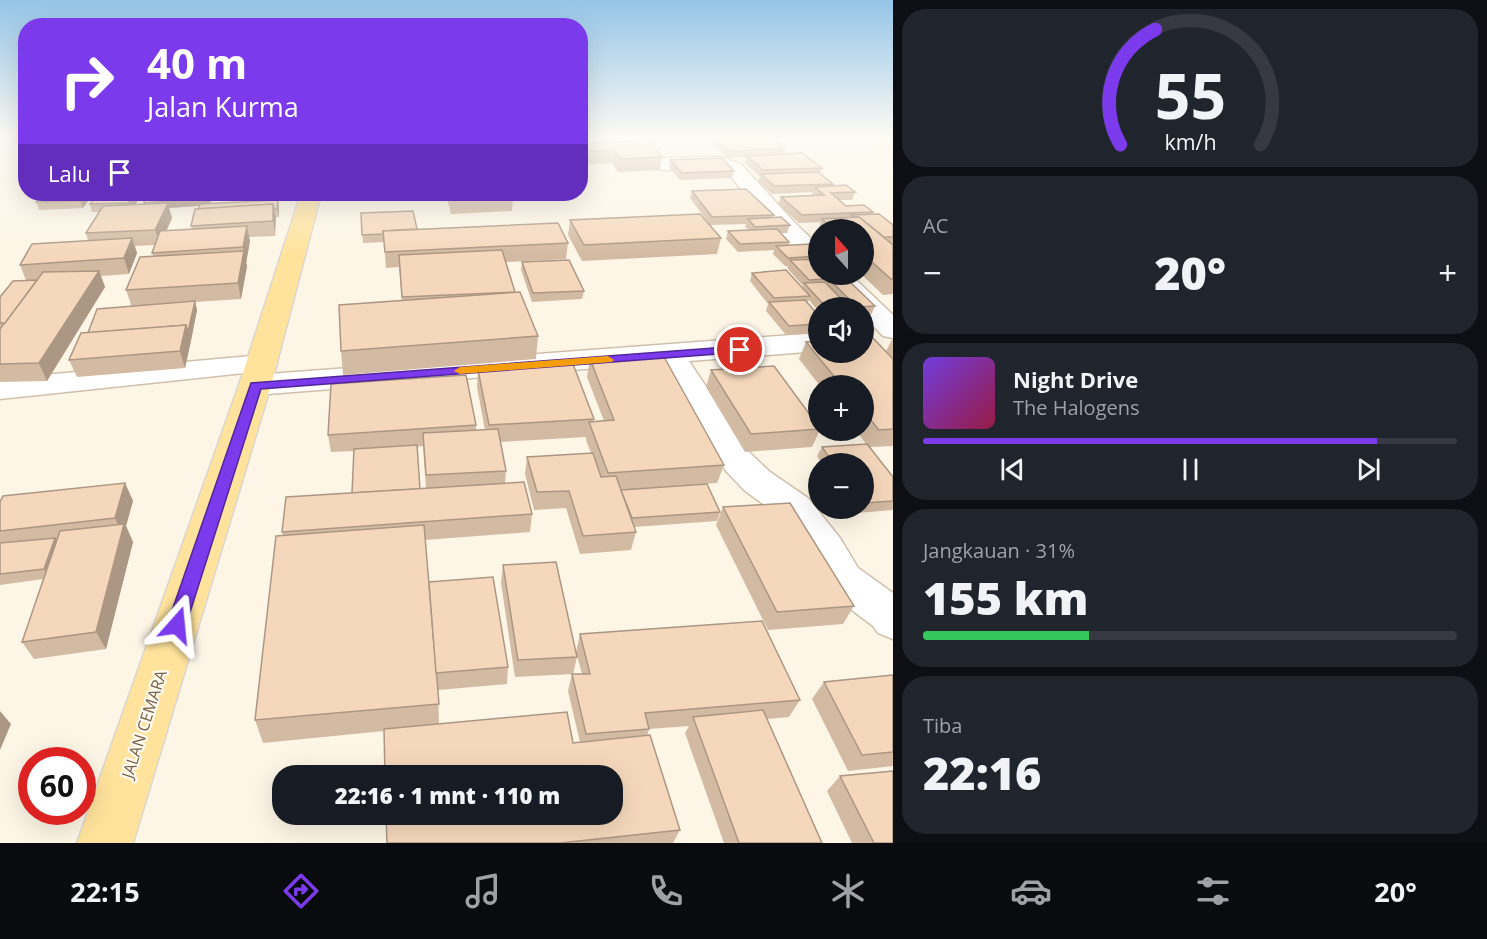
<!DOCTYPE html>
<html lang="id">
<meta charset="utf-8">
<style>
:root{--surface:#171b24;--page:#20242c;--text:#f1f3f6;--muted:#9ea1a6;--line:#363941;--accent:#7c3aed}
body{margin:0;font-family:"Open Sans",sans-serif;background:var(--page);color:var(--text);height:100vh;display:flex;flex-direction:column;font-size:22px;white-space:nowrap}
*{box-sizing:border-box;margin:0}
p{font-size:20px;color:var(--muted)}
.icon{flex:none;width:33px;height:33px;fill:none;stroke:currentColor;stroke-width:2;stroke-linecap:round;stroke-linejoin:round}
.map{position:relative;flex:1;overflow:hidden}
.side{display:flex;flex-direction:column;gap:9px;padding:9px;background:#0d0f14;width:594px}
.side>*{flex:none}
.hud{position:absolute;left:18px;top:18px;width:570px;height:183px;border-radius:24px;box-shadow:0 6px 24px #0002;background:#7c3aed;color:#fff;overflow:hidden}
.needle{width:39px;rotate:339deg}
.buttons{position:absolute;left:808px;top:219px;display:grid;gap:12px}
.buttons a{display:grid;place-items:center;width:66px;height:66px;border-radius:50%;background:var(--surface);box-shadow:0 6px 24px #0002;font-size:30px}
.speed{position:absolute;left:18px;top:747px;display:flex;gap:12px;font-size:30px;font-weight:700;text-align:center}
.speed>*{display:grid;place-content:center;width:78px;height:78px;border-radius:50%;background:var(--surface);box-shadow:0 6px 24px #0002;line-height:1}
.speed .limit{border:9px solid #d22;background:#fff;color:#111}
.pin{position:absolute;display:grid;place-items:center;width:51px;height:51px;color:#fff;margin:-26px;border:3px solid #fff;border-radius:50%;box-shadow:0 2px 6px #0007}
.me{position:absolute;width:66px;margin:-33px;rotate:18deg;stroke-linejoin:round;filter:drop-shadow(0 0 4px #0008)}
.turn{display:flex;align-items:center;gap:21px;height:126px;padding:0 30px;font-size:27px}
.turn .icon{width:78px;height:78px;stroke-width:2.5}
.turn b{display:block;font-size:42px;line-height:51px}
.then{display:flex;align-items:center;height:57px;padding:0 30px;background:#0003;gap:12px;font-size:22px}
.big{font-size:45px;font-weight:800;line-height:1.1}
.side .tile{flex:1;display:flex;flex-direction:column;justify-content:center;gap:9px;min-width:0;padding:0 21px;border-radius:24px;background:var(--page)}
.side .dial{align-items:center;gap:0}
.dial svg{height:156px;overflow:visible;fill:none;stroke:var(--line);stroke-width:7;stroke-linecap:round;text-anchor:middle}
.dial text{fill:var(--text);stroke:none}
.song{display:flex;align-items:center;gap:18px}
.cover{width:72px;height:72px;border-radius:9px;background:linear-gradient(135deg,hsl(260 70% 55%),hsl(340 70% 35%))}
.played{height:6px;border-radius:3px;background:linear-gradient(90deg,var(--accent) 85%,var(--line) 85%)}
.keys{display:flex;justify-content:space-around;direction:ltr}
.heat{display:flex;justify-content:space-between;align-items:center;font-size:33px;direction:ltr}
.charge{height:9px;border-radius:4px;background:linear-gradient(90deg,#34c759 31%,var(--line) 0)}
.trip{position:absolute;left:272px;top:765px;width:351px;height:60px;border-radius:24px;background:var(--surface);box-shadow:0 6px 24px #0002;font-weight:800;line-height:60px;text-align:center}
.tab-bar{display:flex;height:96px;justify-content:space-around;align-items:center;background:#090b0e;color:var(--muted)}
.tab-bar .icon{width:42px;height:42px}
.tab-bar .selected{color:var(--accent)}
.tab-bar b{font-size:27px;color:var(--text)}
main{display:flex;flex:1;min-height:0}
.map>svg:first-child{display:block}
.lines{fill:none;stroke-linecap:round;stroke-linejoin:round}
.minor-casing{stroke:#d0bfab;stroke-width:3}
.major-casing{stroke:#dcd5d0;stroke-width:3}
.minor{fill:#fff;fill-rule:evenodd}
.major{fill:#ffe39c;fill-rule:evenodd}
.wall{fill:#d3baa2;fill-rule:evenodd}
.shaded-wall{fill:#ac9784}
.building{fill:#f5d8bc;stroke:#ac9784;stroke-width:1.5}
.route{fill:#7c3aed;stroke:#51269a;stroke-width:1.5}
.slow{fill:#f59e0b}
.labels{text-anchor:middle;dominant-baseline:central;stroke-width:4.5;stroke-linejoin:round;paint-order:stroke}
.street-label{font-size:16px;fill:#795e49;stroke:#fffaee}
</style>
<main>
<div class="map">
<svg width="893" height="843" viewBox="0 0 893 843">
<rect width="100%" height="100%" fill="#fdf6e6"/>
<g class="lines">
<defs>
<g id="minor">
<polygon points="884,137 893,137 893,145 887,144"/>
<path d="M720 157 741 164 794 222 819 246V266C795 260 745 193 727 172L718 169 663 170 656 168 653 164 656 160 663 158Z"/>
<polygon points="823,274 850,274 893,315 893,338 883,336 864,317 864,308 854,308"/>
<polygon points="819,333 819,351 689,361 750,453 770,472 808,498 840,538 858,568 893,593 893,639 878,633 873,626 828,592 812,560 782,518 744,490 726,471 661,363 255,395 244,392 239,385 244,378 255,375"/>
<polygon points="262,355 273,358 277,364 273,370 0,399 0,379"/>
</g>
<polygon id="major" points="301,194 321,194 271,385 133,843 77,843 239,385"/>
</defs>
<use href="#minor" class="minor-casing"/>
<use href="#major" class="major-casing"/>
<use href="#minor" class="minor"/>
<use href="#major" class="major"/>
</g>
<g class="wall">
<polygon points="832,137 870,137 869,139 835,140"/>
<polygon points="714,138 784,149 783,154 822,168 820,173 833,184 832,186 855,192 852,200 839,200 846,206 873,212 872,214 893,225 893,294 883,295 861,274 864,274 864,230 819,230 819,236 817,234 821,222 799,223 778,204 781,197 813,195 812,194 813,192 772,194 758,181 760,177 745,163 746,157 727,158 712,144"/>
<polygon points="580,144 662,157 660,170 618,172 612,163 580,165"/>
<polygon points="670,160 734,171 732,178 680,180 669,167"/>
<polygon points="692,191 774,215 773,218 790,225 787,233 781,233 789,242 788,245 819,251 819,274 842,278 840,283 875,306 871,315 864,315 864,308 819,308 819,312 809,300 807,303 819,316 819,333 786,335 766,311 768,304 750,281 752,273 802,288 803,286 787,268 788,266 785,266 773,254 774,250 738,252 726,239 728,231 749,230 745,227 746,224 710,225 690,198"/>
<polygon points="93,194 83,208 39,210 36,202"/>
<path d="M212 194 210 204 278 200 279 207V217H275V236L249 237 250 241 246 263 247 266 241 299 195 302 197 310 185 368 77 377 69 360 88 333 132 307 126 290 153 256 152 253 155 245 135 246 137 253 129 274 101 276 105 287 47 381 0 382V297L26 280 20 265 88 241 86 233 99 212H92L90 204 141 196 135 205 144 204ZM200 206 191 226 192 229 166 231 172 218 169 208Z"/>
<polygon points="446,194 511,194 513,197 512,211 451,214"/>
<polygon points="361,213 417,229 568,243 566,259 506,262 515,293 538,336 536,359 343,375 341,351 402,301 399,267 386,268 384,242 363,243"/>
<polygon points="570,220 721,238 717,254 582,261 568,235"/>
<polygon points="522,262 584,291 582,299 532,302 521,270"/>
<polygon points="893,338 893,446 870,447 893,477 893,510 857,513 854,508 864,508 864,464 822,464 817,456 822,447 866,444 856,430 864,430 864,386 820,386 799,359 806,342 886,351"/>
<path d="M590 359 724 465 717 483 621 490 720 512 717 521 634 527 636 532 631 550 580 554 566 508 534 510 525 474 527 457 591 453 586 440V437L500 442 506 471 505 483 532 514 530 532 425 540 429 582 508 667 507 684 438 690 439 724 573 743 580 742 568 691 572 674H582L576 652 580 634 800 700 789 717 767 719 822 843H724L685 733 689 726 649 729 647 736 680 830 673 843H387L384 731 263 743 255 720 283 535 282 532 352 493 354 451 331 452 328 435 476 425V430H485L477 387 478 370 594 419 593 422 604 421 587 377ZM423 446 426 488 420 489 417 447Z"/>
<polygon points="711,370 819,427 819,430 820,430 812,447 745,452 706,387"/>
<polygon points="125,483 133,501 126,526 133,542 106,649 34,659 22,642 43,579 0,585 0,502"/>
<polygon points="723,507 854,606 843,624 768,630 716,525"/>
<polygon points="503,565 577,657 573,674 515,677 501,583"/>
<polygon points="893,675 893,766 848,771 812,699 824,682"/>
<polygon points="840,776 893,843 852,843 827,791"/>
</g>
<g class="shaded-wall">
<polygon points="11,137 26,137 26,143 13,143"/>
<polygon points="85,194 93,194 83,208 80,201"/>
<polygon points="135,194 140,194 141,196 131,211 128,203"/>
<polygon points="212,194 210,205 169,208 172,218 160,245 155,230 146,210 144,203"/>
<polygon points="278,200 279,207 279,217 277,209"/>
<polygon points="273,204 276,218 275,236 273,221"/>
<polygon points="247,226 250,241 246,263 243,247"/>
<polygon points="132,238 137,253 129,274 124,258"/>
<polygon points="244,251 247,266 241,299 238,283"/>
<polygon points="99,271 105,287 47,381 39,363"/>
<polygon points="195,301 197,310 191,341 188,332"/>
<polygon points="186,325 191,341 185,368 180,351"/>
<polygon points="125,483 133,501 126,526 133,542 106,649 96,632 122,534 115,518"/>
<polygon points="55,538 61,547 50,579 44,569"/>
<polygon points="0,711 11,724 0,750"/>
</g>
<g class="building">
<polygon points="770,137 784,149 729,151 714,138"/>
<polygon points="648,141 662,157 620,159 614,150 580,152 580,144"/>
<polygon points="802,153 822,168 763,170 747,156"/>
<polygon points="722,158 734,171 682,173 670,160"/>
<polygon points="818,172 833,184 774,186 761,174"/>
<polygon points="846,185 855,192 831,193 846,206 864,205 873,212 802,215 781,197 824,195 815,187"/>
<polygon points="746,189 774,215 712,217 692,191"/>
<polygon points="43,194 85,194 80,201 36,202"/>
<polygon points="98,194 135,194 128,203 90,204"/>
<polygon points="146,194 209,194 209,197 144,203"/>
<polygon points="449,194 511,194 513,197 451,199"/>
<polygon points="278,200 277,209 274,209 273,204 199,209 200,204"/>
<polygon points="168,203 155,230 86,233 103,206"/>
<polygon points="273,204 273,221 191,226 195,209"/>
<polygon points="413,211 417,229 383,231 383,234 362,235 361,213"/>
<polygon points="700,214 721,238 584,245 570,220"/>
<polygon points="879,214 893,225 893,237 884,237 859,217 854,217 851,215"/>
<polygon points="781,217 790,225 755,227 748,219"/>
<polygon points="859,217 893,245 893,279 891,279 864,255 864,230 835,230 822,219"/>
<polygon points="558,223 568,243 385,252 383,231"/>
<polygon points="247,226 243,247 152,253 160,231"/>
<polygon points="777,229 789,242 740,244 728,231"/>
<polygon points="132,238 124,258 20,265 32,244"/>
<polygon points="812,244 819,251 819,256 788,258 776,246"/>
<polygon points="502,250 515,292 402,297 399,255"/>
<polygon points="244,251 238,283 126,290 140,257"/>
<polygon points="819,259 819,274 839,274 842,278 809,280 790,260"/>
<polygon points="569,260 584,291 533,293 522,262"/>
<polygon points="786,270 810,296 774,298 752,273"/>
<polygon points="99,271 39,363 0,364 0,329 43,272"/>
<polygon points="37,280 5,323 0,323 0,297 13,281"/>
<polygon points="825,282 850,308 827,308 804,283"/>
<polygon points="850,282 875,306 857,307 833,283"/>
<polygon points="520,292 538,336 341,351 339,305"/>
<polygon points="805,300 819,316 819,324 789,326 769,302"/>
<polygon points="195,301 188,332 186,325 88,333 97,309"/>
<polygon points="186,325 180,351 69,360 81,333"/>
<polygon points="873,338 893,359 893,429 879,430 864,412 864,386 842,386 806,342 819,341 819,352 864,352 864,339"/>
<polygon points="663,355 724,465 608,473 589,422 614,420 590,359"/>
<polygon points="573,364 594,419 489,425 478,370"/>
<polygon points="774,366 819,427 819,429 751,434 711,370"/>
<polygon points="466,375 476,425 328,435 331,384"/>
<polygon points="498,429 506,471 426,475 423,433"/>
<polygon points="867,444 893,477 893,501 864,503 864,464 834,464 822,447"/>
<polygon points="417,445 420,489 352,493 354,449"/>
<polygon points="593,453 601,477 616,476 636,532 583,536 569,491 537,492 527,457"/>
<polygon points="524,482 532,514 282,532 286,497"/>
<polygon points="125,483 115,518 0,531 0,502 3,496"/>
<polygon points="707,484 720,512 632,518 621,490"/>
<polygon points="790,503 854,606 777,612 723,507"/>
<polygon points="124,524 96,632 22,642 60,531"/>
<polygon points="424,525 439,704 255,720 276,536"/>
<polygon points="55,538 44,569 0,574 0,543"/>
<polygon points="556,562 577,657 518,660 503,565"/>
<polygon points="493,577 508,667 436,673 429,582"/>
<polygon points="762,621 800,700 645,713 649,729 586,734 572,674 590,674 580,634"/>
<polygon points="893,675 893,752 862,755 824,682"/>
<polygon points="763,710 822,843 739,843 693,717"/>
<polygon points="567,712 573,743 650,735 680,830 560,843 387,843 386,814 612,814 612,776 385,776 384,729"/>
<polygon points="893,771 893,843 874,843 840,776"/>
</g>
<linearGradient id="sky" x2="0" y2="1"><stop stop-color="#95c5e8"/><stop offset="0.54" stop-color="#fefbf4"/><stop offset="1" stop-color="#fefbf4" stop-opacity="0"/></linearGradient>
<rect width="893" height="255" fill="url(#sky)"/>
<polygon class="route" points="740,346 746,350 744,352 261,389 186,625 183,631 177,633 170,631 167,625 251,383"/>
<polygon class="slow" points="608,356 614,360 612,362 460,374 454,371 460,367"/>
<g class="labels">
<g class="street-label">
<text transform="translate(144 724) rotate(-72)">JALAN CEMARA</text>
</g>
</g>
</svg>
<div class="buttons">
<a><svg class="needle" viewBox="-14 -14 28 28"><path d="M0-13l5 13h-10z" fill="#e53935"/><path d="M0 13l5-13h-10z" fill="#9ea1a6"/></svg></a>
<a><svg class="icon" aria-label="sound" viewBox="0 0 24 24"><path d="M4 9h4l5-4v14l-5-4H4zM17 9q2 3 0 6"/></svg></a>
<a>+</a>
<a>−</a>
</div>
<div class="speed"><div class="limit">60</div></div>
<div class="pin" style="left:740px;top:350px;background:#d93025"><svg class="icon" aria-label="arrive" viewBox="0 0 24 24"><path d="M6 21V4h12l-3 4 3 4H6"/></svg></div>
<svg class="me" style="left:177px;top:625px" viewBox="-20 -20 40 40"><path d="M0-17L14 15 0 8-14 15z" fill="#7c3aed" stroke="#fff" stroke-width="4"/></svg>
<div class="trip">22:16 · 1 mnt · 110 m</div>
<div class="hud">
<div class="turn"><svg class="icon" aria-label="right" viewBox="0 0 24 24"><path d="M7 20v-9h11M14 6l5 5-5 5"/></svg><div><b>40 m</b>Jalan Kurma</div></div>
<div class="then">Lalu<svg class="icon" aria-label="arrive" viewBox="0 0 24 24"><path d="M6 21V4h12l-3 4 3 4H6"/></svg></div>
</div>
</div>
<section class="side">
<div class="tile dial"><svg viewBox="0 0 100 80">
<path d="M14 69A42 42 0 1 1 86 69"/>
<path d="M14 69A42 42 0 0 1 32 10" stroke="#7c3aed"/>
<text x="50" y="56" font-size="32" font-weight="700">55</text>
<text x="50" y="72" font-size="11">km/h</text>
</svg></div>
<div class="tile"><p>AC</p>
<div class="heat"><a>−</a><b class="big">20°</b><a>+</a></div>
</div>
<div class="tile">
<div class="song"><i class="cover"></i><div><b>Night Drive</b><p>The Halogens</p></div></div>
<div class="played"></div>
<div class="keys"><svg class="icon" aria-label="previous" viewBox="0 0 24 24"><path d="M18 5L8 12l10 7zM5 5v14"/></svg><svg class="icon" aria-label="pause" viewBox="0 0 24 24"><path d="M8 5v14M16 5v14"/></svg><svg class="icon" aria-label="next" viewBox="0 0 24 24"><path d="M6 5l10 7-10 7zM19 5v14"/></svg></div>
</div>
<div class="tile"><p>Jangkauan · 31%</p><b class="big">155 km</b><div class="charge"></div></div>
<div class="tile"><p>Tiba</p><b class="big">22:16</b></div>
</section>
</main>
<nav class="tab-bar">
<b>22:15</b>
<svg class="icon selected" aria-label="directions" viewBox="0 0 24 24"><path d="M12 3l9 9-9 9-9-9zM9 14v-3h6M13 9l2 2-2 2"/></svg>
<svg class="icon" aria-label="music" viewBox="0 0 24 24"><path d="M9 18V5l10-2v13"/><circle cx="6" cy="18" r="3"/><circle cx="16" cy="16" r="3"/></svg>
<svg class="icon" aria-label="phone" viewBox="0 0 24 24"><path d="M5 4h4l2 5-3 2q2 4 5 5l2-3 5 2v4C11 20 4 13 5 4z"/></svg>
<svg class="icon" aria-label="climate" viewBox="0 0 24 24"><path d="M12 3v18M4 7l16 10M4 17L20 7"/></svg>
<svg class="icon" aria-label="car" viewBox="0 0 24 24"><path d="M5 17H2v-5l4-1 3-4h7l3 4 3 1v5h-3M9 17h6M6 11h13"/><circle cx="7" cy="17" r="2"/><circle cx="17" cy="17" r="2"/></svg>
<svg class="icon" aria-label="filters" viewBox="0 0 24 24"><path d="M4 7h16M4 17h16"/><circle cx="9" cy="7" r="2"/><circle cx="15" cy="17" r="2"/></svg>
<b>20°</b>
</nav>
